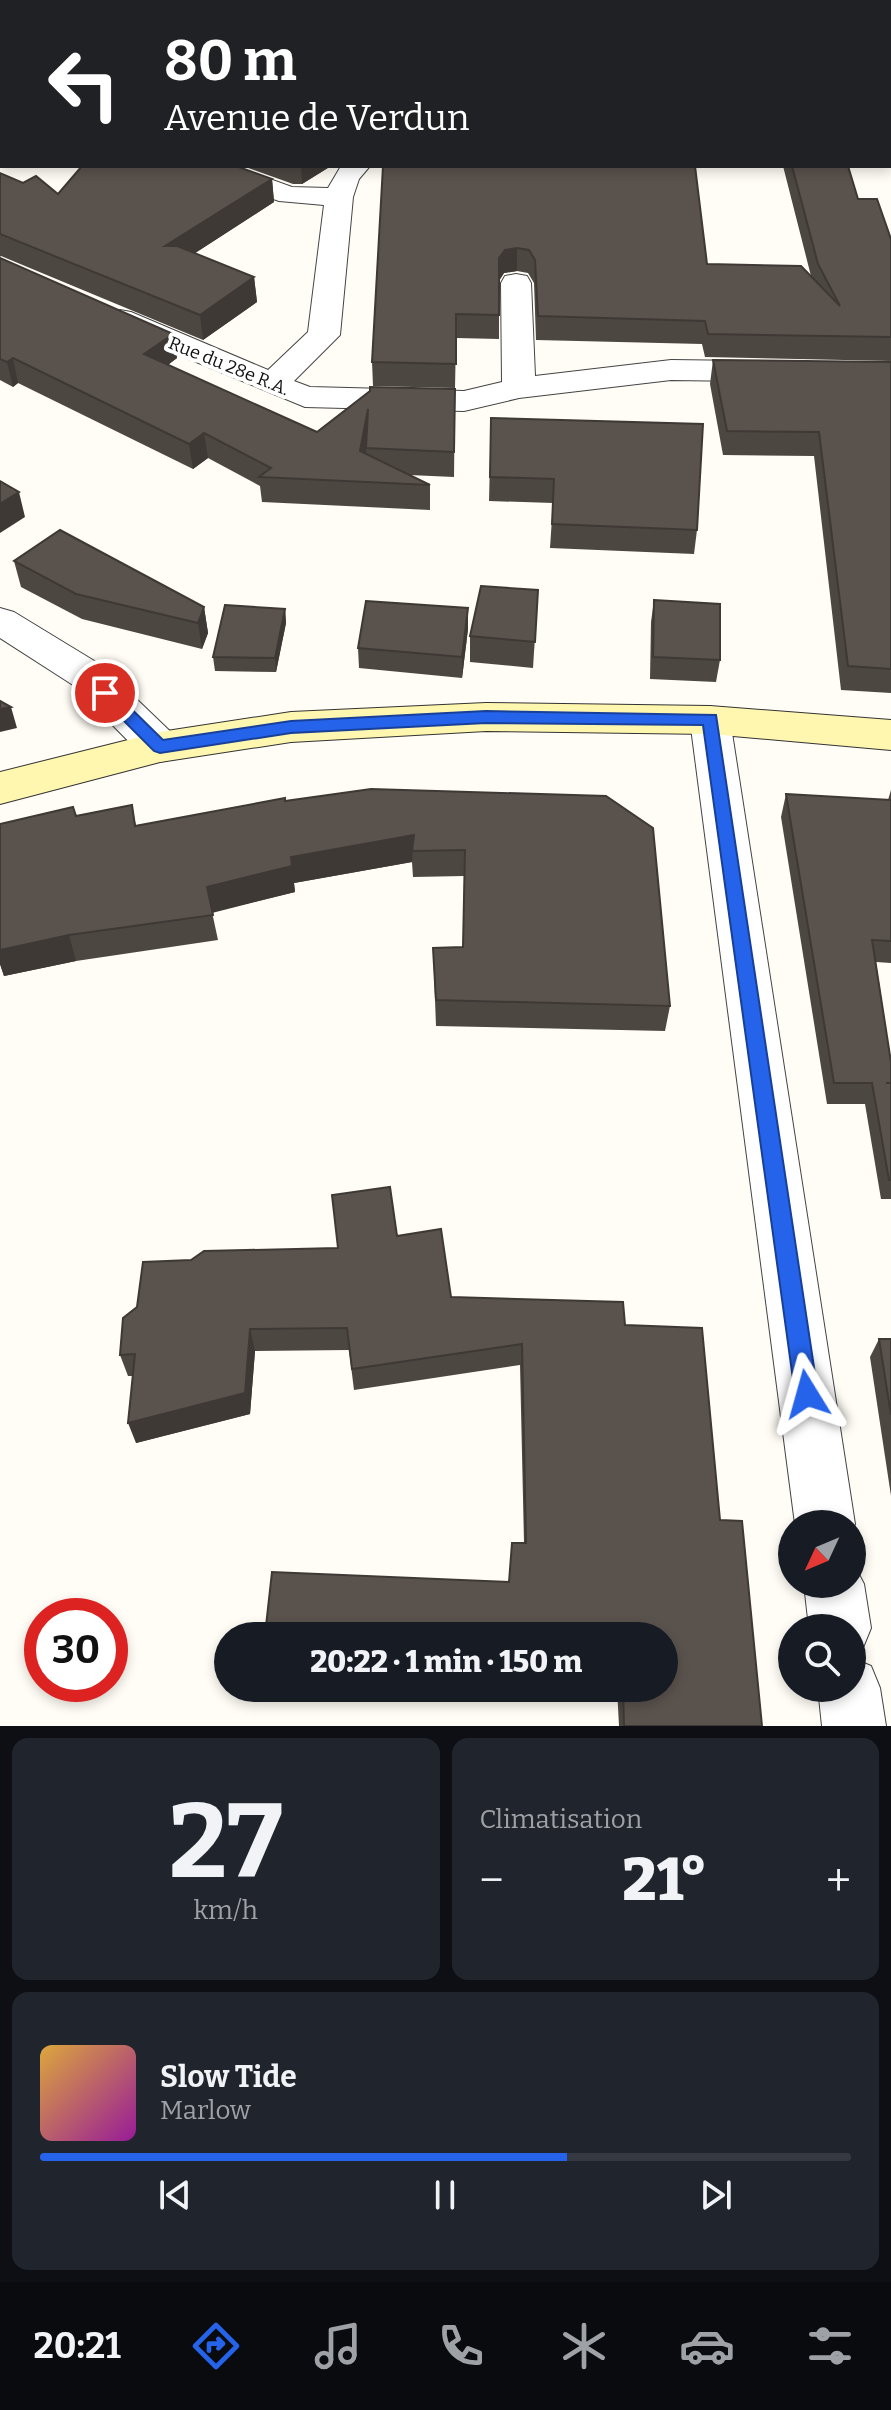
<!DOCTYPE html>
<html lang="fr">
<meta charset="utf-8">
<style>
:root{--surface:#171b24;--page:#20242c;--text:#f1f3f6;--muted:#9ea1a6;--line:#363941;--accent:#2563eb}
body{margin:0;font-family:Bitter,serif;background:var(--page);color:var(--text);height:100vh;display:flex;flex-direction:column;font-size:30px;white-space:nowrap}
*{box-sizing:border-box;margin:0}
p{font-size:26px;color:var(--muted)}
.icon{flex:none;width:44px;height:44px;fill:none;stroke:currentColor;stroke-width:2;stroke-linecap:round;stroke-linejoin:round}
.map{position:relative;height:1726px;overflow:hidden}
.sheet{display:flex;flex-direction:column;gap:12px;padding:12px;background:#0d0f14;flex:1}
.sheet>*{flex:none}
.banner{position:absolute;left:0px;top:0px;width:892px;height:168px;box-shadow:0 4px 12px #0003;background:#202124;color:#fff;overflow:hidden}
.needle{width:52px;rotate:226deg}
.fabs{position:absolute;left:778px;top:1510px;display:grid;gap:16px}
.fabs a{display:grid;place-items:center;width:88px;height:88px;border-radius:50%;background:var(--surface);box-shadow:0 4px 12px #0003;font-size:40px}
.speed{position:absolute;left:24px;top:1598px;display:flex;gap:16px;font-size:40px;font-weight:700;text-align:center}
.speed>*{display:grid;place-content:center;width:104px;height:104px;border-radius:50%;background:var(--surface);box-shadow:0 4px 12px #0003;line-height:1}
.speed .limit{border:12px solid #d22;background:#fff;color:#111}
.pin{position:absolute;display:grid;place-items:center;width:68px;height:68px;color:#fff;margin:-34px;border:4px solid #fff;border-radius:50%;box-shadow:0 2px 8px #0007}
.me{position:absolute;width:88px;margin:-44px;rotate:352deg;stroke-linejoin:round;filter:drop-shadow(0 0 6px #0008)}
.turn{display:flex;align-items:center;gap:28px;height:168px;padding:0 32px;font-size:36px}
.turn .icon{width:104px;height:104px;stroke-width:2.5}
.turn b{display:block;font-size:56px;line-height:68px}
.big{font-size:60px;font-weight:800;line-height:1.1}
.sheet .card{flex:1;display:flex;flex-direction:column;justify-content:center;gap:12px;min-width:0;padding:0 28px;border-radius:16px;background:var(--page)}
.sheet .dial{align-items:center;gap:0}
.dial b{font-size:104px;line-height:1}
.song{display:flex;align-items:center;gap:24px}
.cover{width:96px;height:96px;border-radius:12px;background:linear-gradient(135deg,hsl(40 70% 55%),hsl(300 70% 35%))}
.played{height:8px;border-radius:4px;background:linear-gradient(90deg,var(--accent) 65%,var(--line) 65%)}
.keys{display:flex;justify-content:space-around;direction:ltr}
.heat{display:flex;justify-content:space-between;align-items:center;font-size:44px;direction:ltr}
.sheet .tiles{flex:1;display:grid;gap:12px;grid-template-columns:1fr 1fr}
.card:last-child{grid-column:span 2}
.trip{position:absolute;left:214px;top:1622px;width:464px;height:80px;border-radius:40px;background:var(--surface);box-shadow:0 4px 12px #0003;font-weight:800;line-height:80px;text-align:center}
.tabs{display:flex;height:128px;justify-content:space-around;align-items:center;background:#090b0e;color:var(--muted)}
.tabs .icon{width:56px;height:56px}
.tabs .on{color:var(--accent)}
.tabs b{font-size:36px;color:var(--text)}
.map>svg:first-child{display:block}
.forest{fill:#b9dc9c}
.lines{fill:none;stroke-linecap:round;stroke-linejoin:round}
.stream{fill:#3f96cf;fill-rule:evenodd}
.minor-casing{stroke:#444;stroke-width:2}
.tertiary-casing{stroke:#444;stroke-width:2}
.secondary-casing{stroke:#333;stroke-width:2}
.minor{fill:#fff;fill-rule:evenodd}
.tertiary{fill:#fff;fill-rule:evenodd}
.secondary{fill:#fff6b0;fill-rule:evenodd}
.wall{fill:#4d4742}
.shaded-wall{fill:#3f3936}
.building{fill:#5a524d;stroke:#3f3936;stroke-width:2}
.route{fill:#2563eb;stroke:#184099;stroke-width:2}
.labels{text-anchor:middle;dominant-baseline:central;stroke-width:8;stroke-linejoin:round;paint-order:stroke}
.far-street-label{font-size:18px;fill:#111;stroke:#fff}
</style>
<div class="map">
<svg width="891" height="1726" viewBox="0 0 891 1726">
<rect width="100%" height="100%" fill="#fffdf5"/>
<polygon class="forest" points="185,0 689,0 181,2"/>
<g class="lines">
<rect class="stream" x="347" y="0" width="10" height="2"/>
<defs>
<g id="minor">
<rect x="890" y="58" width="1" height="16"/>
<polygon points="193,166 234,166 292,187 328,188 341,166 370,166 359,179 353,197 340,335 294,381 310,387 464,391 502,382 501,283 505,276 516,274 527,276 531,283 535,376 671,360 891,363 891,383 671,380 519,398 464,411 305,407 109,326 104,319 109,312 120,310 131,312 268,370 308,332 324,205 279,201 197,172"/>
<polygon points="710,706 724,710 730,720 855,1524 852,1530 852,1524 795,1524 690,720 696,710"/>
<polygon points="852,1561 864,1584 871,1628 862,1650 852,1654 852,1628 809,1628 804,1584 852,1584"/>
<polygon points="852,1658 871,1666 880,1688 886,1726 822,1726 818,1688 852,1688"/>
</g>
<polygon id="tertiary" points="0,608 14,612 101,665 175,736 181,747 175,758 160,762 145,758 73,685 0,638"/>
<polygon id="secondary" points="486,703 710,706 891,720 891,750 710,734 486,731 291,742 160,762 0,804 0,772 160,732 291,712"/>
</defs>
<use href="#minor" class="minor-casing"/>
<use href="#tertiary" class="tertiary-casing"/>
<use href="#secondary" class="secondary-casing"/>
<use href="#minor" class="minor"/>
<use href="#tertiary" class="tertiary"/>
<use href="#secondary" class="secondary"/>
</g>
<g class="wall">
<polygon points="243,166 331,166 302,184 293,184"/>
<polygon points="383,166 707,264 811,276 783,166 848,166 858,199 891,239 891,361 705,357 702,344 536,340 534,283 528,273 517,271 504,273 499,281 499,339 456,338 455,388 373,386 372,362"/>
<polygon points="0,173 23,183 58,194 272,179 274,202 195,253 254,277 257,302 203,340 1,256 0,257"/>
<polygon points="0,258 173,334 177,358 168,365 317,432 455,389 454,477 409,475 430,485 430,510 262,502 260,486 208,458 193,469 18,383 13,387 0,380"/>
<polygon points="713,360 891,362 891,693 841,690 814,456 723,455 710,384"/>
<polygon points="491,418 697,530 694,554 550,548 553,503 489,501"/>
<polygon points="14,561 204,607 208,633 202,649 82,619 21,587"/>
<polygon points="538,590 533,668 470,662 470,636"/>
<polygon points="654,600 720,660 716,682 650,679 651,622"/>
<polygon points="468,608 468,629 462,678 359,668 358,648"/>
<polygon points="285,609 286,623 276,672 215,671 213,657"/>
<polygon points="891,790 891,963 876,962 891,1062 891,1199 881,1199 865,1104 827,1104 781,817 786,794 888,800"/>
<polygon points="606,796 670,1006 665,1031 436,1026 433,948 463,947 464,876 413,877 412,862 294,883 295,892 212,912 218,940 76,961 4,976 0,964 0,824 76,816 132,805 136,826 285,801"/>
<polygon points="397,1236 451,1297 625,1325 720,1520 762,1726 619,1726 617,1688 664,1688 664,1636 265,1636 265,1635 508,1582 524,1543 520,1365 354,1390 349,1350 255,1351 250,1414 136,1443 133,1376 128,1376 120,1355 191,1260 338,1248"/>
<polygon points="879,1339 891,1339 891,1496 870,1357"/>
</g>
<g class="shaded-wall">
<polygon points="83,0 106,0 104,2 81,2"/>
<polygon points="2,65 2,91 0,92 0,66"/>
<polygon points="301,166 331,166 302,184"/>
<polygon points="272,179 274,202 169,270 165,246"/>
<polygon points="517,248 517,271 504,273 498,282 499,258 505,250"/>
<polygon points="254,277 257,302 203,340 200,315"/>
<polygon points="173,334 177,358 148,379 144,354"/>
<polygon points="13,358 18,383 13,387 7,362"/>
<polygon points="368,409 366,452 361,476 360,451"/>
<polygon points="204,433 208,458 193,469 189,444"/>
<polygon points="19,492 25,517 0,533 0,504"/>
<polygon points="204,607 208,633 202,649 198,623"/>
<polygon points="468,608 468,629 462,678 462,657"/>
<polygon points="285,609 286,623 276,672 275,658"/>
<polygon points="11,707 17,728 0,732 0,709"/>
<polygon points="414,835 412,862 294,883 295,892 212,913 207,887 291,857"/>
<polygon points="69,935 76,961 4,976 0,964 0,949"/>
<polygon points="250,1329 255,1351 250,1414 136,1443 128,1423"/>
</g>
<g class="building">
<polygon points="0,0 83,0 81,2 2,2 2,65 0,66"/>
<polygon points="82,166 236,166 272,179 165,246 177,246 254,277 200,315 0,234 0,173 23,183 36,176 58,194"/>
<polygon points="383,166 695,166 707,264 801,266 840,306 818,264 792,166 848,166 858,199 877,199 891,239 891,337 708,334 705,321 538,316 535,260 529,250 517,248 505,250 499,258 499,315 456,314 456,364 372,362"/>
<polygon points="0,258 173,334 144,354 317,432 370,391 370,387 455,389 454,452 366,448 368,409 360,451 430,485 259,477 271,468 204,433 189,444 13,358 7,362 0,359"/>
<polygon points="713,360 891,362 891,669 848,666 819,432 727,431"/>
<polygon points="491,418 703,424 697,530 552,524 554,479 490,477"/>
<polygon points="0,481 19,492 0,504"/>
<polygon points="60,530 204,607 198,623 76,594 14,561"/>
<polygon points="481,586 538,590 535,642 470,636"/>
<polygon points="654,600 720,604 720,660 653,657"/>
<polygon points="366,601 468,608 462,657 358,648"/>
<polygon points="225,605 285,609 275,658 213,657"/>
<polygon points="0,701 11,707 0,709"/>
<polygon points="371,789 606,796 653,828 670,1006 436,1000 433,948 463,947 465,850 412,851 414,835 291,857 292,866 207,887 213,915 69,935 0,950 0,824 73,807 76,816 132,805 135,826 285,798 285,801"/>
<polygon points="786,794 891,800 891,941 872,940 891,1062 891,1083 886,1083 891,1083 891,1180 889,1180 872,1083 834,1083"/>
<polygon points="390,1187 397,1236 441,1229 451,1297 623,1302 625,1325 702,1328 720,1520 742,1521 762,1726 624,1726 623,1688 664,1688 664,1636 303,1636 265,1635 272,1572 509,1582 512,1543 526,1543 522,1344 352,1369 347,1328 250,1329 245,1393 128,1423 135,1354 120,1355 123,1318 137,1307 143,1262 191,1260 204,1251 338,1248 332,1195"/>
<polygon points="879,1339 891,1339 891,1415"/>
</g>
<polygon class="route" points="105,687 111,689 163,740 291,721 486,711 716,715 818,1394 815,1402 807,1406 799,1402 795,1394 703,725 486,723 291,733 160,753 154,751 100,697 97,693 100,689"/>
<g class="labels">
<g class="far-street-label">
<text transform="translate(229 366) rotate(22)">Rue du 28e R.A.</text>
</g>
</g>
</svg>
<div class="fabs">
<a><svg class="needle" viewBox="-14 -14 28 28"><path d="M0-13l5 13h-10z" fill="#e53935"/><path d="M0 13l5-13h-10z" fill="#9ea1a6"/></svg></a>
<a><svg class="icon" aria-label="search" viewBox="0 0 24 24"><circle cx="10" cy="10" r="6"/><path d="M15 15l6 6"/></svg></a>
</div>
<div class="speed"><div class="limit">30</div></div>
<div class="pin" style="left:105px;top:693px;background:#d93025"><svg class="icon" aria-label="arrive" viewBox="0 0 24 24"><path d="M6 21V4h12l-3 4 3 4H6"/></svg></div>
<svg class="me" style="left:807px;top:1394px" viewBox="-20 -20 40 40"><path d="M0-17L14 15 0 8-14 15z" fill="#2563eb" stroke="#fff" stroke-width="4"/></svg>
<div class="trip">20:22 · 1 min · 150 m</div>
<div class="banner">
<div class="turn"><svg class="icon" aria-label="left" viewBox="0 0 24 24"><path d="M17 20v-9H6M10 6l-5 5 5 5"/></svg><div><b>80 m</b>Avenue de Verdun</div></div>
</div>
</div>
<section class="sheet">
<div class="tiles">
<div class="card dial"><b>27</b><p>km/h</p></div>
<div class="card"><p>Climatisation</p>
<div class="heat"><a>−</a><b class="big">21°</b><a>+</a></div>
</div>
<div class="card">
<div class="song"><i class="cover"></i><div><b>Slow Tide</b><p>Marlow</p></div></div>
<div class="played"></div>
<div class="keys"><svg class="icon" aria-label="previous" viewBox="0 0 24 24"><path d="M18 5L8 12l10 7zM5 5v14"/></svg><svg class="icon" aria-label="pause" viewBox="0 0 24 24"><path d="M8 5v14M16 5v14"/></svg><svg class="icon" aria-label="next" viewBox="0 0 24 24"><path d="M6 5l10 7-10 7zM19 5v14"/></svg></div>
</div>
</div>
</section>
<nav class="tabs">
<b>20:21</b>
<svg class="icon on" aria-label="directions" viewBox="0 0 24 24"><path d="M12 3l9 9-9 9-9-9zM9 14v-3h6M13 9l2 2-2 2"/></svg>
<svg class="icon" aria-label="music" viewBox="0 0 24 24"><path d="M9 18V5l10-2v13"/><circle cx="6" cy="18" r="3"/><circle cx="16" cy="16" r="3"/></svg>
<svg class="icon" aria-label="phone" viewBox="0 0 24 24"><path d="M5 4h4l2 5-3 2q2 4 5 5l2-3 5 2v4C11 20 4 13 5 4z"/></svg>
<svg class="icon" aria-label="climate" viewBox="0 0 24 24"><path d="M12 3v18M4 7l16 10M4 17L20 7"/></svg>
<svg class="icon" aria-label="car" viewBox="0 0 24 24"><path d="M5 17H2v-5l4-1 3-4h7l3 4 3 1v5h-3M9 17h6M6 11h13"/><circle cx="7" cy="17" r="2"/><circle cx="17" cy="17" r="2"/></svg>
<svg class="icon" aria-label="filters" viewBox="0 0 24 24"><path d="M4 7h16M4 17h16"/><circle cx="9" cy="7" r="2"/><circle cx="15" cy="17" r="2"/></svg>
</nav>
